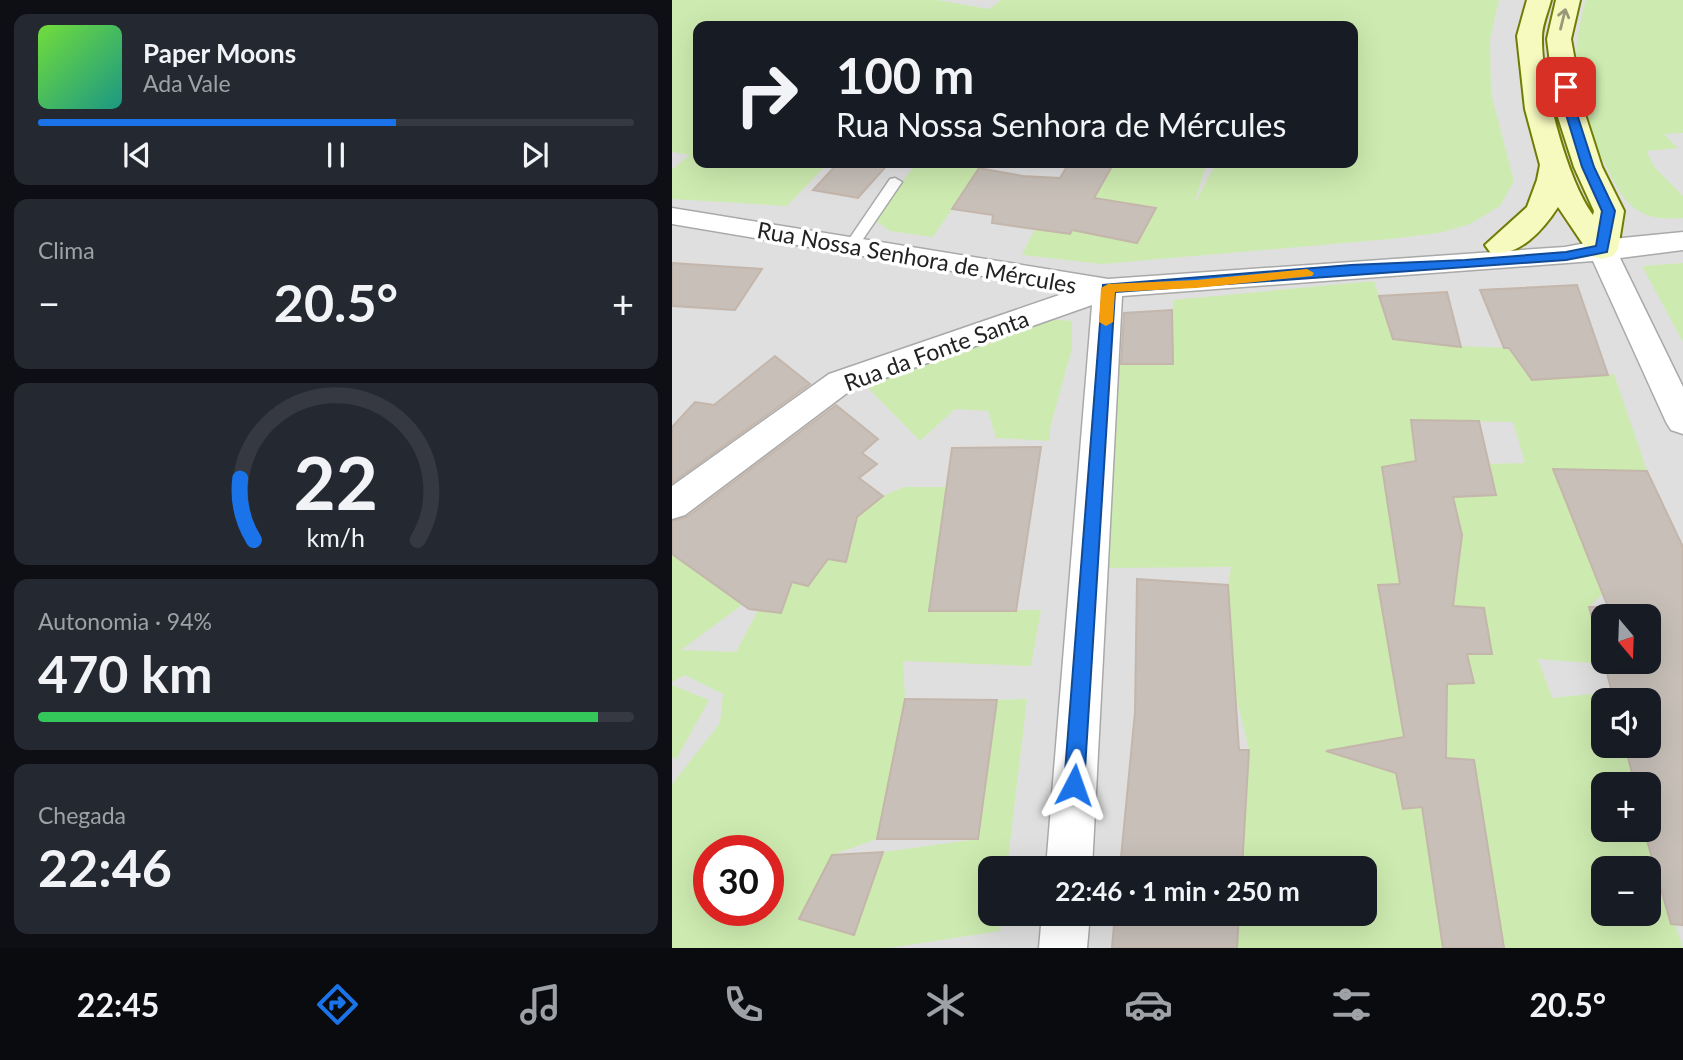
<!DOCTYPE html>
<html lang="pt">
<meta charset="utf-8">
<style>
:root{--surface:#171b24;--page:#242831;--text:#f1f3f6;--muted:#9ea1a6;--line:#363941;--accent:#1a73e8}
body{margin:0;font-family:Lato,sans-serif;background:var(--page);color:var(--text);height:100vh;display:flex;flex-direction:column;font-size:26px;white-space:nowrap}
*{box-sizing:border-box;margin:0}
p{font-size:23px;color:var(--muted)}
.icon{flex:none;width:38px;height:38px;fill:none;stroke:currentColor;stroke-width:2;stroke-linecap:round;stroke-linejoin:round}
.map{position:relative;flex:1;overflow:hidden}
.drawer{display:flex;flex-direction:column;gap:14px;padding:14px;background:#0d0f14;width:672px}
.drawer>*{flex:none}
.guide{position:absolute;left:21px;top:21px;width:665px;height:147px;border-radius:14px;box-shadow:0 7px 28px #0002;background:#171b24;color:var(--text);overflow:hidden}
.needle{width:46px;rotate:161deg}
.fabs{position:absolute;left:919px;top:604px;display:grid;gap:14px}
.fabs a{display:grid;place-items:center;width:70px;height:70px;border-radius:14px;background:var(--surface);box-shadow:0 7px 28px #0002;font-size:35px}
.speed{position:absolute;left:21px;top:835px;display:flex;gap:14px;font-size:35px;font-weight:700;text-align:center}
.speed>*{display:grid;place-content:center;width:91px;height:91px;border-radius:50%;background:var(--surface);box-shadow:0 7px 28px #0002;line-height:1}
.speed .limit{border:10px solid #d22;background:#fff;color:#111}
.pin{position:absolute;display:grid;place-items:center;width:60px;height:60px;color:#fff;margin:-30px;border-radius:14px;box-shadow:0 4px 10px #0006}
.me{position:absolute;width:77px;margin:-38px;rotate:4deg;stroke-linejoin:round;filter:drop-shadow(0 0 5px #0008)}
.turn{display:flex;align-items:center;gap:24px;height:147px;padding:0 28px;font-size:32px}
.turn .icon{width:91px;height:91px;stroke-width:2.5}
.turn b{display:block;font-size:49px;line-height:60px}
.big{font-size:52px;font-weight:700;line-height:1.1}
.drawer .widget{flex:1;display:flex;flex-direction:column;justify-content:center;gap:10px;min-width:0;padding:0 24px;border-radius:14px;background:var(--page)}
.drawer .dial{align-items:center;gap:0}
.dial svg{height:182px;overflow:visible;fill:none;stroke:var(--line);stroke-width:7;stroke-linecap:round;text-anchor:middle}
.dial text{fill:var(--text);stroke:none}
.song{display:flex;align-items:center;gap:21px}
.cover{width:84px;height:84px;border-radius:10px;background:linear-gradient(135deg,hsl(100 70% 55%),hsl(170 70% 35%))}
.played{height:7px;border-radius:4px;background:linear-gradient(90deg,var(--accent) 60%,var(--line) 60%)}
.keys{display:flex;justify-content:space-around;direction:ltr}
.heat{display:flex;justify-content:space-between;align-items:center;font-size:38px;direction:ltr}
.charge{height:10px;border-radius:5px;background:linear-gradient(90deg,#34c759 94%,var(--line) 0)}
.trip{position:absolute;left:306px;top:856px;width:399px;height:70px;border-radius:14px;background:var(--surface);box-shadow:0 7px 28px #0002;font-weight:700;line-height:70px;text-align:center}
.menu{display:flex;height:112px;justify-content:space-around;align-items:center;background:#090b0e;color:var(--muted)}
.menu .icon{width:49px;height:49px}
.menu .selected{color:var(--accent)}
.menu b{font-size:32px;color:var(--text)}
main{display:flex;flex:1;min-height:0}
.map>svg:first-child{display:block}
.residential{fill:#e0dfdf;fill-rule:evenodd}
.grass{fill:#cdebb0;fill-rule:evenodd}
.building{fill:#c7bfb8;stroke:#c4b6ab;stroke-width:2}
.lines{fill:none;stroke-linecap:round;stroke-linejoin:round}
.service-casing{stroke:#a9a9a9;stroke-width:3}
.minor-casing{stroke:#a9a9a9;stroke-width:3}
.secondary-casing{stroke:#707d05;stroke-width:4}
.service{fill:#fff;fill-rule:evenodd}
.minor{fill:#fff;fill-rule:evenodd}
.secondary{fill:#f7fabf;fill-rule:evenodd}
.oneway{stroke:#979978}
.route{fill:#1a73e8;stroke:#114b97;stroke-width:2}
.slow{fill:#f59e0b}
.labels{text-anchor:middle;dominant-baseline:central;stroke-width:7;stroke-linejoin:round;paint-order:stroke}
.street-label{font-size:23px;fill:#222;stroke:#fff}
</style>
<main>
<section class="drawer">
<div class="widget">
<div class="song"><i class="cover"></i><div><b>Paper Moons</b><p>Ada Vale</p></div></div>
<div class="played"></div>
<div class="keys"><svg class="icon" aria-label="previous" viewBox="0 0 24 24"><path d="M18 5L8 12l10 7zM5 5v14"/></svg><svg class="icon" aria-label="pause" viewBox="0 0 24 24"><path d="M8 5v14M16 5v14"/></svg><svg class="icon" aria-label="next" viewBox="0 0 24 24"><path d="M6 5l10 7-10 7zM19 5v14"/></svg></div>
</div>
<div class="widget"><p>Clima</p>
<div class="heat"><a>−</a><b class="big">20.5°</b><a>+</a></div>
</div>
<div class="widget dial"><svg viewBox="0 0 100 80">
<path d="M14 69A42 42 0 1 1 86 69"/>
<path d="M14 69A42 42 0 0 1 8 42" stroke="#1a73e8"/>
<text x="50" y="56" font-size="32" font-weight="700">22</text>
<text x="50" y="72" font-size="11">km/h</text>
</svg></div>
<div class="widget"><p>Autonomia · 94%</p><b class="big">470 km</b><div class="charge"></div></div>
<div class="widget"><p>Chegada</p><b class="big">22:46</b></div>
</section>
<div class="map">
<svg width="1011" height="948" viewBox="0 0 1011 948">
<rect width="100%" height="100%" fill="#f2efe9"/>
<path class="residential" d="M0 0H1011V948H0ZM26 26H681V163H26ZM931 616H976V662H931ZM931 700H976V746H931ZM931 784H976V830H931ZM37 850H96V910H37ZM318 868H693V914H318ZM931 868H976V914H931Z"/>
<g class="grass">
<path d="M0 0H265L317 9 329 0H827L818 39 819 94 842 181 828 206 798 224 767 233 718 239 430 264 350 255 363 229 398 234 428 189 442 163H535L522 205 544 163H681V26H26V163H156L115 206 0 199V169L18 155 0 152ZM443 201 485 207 465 243 424 235Z"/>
<path d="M914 0H1011V133L992 134 1006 148 974 151 983 168 1011 196V218C964 222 953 204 934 166 927 152 915 138 911 123 900 82 902 40 914 0Z"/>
<polygon points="244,163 311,163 261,237 218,231 203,220"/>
<polygon points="1011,263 1011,342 970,266"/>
<path d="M702 281 721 339 787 346 837 348 860 380 942 374 975 471 881 470 931 593 917 607 933 664 866 659 880 698 940 692 942 700H931V746H953L960 771 959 784H931V830H972L1011 948H832L802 761 774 758 775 684 802 683 795 654H820L812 608 781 606 784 581 706 586 732 737 699 743 724 773 731 809 750 807 771 948H565L567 914H693V868H570L577 750 563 692 556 585 559 567 432 568 442 364H500L501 300ZM739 420 841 422 853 463 817 464 824 495 781 497 787 525 744 461ZM931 868H976V914H931Z"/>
<polygon points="378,319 400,321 400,348 378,428 378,441 324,438 316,411 283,409 248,441 192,384"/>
<path d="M232 487H274L258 610H369L359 666 231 661 233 699 205 839 160 855 127 919 182 935 211 852 306 839 325 700 355 699 335 868H318V914H330L328 931 217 948H0V784L48 723 51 694 13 675 0 682V554L48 589 71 570 86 593 9 650 64 652 86 610 109 613 120 582 136 586 156 559 174 561 156 539 211 496ZM37 850H96V910H37Z"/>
<polygon points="0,685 37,700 4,760 0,757"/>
</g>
<g class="building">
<polygon points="166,163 217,163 186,198 141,190"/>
<polygon points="397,163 442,163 422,198 484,208 465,243 400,230 398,234 320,223 321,215 280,209 307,168 351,176 388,178"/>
<polygon points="0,263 90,269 63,310 0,306"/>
<polygon points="905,285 936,375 860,380 837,348 832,348 808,290"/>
<polygon points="775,292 789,347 721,339 707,296"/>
<polygon points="500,310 501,364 449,364 452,313"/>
<polygon points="103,356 138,384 0,483 0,427 23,402 42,405"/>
<polygon points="164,405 206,439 190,453 205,464 187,478 211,496 185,517 174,562 156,559 136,586 120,582 109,613 77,609 0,554 0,521 15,517"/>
<polygon points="739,420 807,421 824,495 781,497 790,535 781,606 812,608 820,654 795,654 802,683 775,684 774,758 802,760 832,948 771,948 750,807 731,809 724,773 654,751 732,737 706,585 728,584 710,467 744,461"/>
<polygon points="369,447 344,611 257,611 280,448"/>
<polygon points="881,469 975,471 1011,547 1011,925 999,924 972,830 976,830 976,784 963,784 953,746 976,746 976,700 942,700 932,662 976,662 976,616 931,616 931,658 917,607 936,607"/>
<polygon points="465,579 556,585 567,750 577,750 570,868 448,868 463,712"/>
<polygon points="233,699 325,700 306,839 205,839"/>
<polygon points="211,852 182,935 127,919 160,855"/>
<polygon points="443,914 567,914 565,948 440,948"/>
</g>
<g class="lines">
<defs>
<polygon id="service" points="223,178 230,182 187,245 185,248 175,248 173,245 218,179"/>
<g id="minor">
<polygon points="0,208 436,279 893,247 930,240 1011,232 1011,250 948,258 1011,387 1011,434 999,430 994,422 921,261 450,296 420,868 374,868 420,305 179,390 13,515 0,519 0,486 157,374 399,291 0,224"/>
<polygon points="370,914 418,914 415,948 367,948"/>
</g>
<path id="secondary" d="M855 0H879C876 12 870 25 870 37 869 81 895 180 921 215L922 211 902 167 884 111 875 39 884 0H908L899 39 912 111 930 167 952 211 946 249 941 256 930 259 919 256 886 207C872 229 846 259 818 252L813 245 855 207 865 180 868 165 853 109 845 36Z"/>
</defs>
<use href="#service" class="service-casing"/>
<use href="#minor" class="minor-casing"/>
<use href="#secondary" class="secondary-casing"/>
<use href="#service" class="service"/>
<use href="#minor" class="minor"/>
<use href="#secondary" class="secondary"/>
</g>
<defs><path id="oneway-shaft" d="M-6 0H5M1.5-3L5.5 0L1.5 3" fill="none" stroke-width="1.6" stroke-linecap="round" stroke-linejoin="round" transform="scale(1.75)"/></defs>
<use class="oneway" href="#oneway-shaft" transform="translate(891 19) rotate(-76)"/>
<polygon class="route" points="894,84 900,87 904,111 922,167 943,211 935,252 894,260 443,292 412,785 409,792 402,795 395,792 392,785 431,285 679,265 793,260 894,252 924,246 930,211 910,167 893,111 889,87"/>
<polygon class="slow" points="635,269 642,273 640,276 524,288 443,292 441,322 434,326 427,322 429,288 436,284 524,280"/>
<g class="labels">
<g class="street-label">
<text transform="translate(245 257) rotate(10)">Rua Nossa Senhora de Mércules</text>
<text transform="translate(264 350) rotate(-20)">Rua da Fonte Santa</text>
</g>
</g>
</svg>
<div class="fabs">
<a><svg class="needle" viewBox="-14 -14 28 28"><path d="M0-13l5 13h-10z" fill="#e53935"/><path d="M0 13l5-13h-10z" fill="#9ea1a6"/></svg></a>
<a><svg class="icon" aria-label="sound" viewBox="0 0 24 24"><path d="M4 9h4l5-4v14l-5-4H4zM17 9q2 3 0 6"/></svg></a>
<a>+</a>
<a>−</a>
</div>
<div class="speed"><div class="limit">30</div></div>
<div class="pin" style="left:894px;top:87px;background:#d93025"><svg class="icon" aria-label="arrive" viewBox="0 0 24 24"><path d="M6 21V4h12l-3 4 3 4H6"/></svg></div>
<svg class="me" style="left:402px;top:785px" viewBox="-20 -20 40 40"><path d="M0-17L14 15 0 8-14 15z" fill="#1a73e8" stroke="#fff" stroke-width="4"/></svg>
<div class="trip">22:46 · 1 min · 250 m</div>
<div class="guide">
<div class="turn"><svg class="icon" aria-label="right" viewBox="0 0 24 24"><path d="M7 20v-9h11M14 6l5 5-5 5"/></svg><div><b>100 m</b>Rua Nossa Senhora de Mércules</div></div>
</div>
</div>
</main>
<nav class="menu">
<b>22:45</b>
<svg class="icon selected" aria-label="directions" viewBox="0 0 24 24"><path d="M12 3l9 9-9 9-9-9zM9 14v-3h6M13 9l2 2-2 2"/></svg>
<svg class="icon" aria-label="music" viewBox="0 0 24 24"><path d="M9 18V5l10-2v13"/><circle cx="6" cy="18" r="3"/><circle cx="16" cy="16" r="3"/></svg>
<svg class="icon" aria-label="phone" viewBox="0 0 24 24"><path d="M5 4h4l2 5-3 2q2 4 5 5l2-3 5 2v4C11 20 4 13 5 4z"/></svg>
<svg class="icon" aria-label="climate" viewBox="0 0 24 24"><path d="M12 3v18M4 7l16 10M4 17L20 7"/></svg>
<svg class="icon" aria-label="car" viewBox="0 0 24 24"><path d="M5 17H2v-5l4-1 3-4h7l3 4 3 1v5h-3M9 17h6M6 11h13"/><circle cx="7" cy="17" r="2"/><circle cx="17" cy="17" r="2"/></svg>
<svg class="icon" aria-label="filters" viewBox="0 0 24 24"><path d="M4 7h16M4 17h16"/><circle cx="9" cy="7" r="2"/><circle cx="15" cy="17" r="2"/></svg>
<b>20.5°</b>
</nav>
